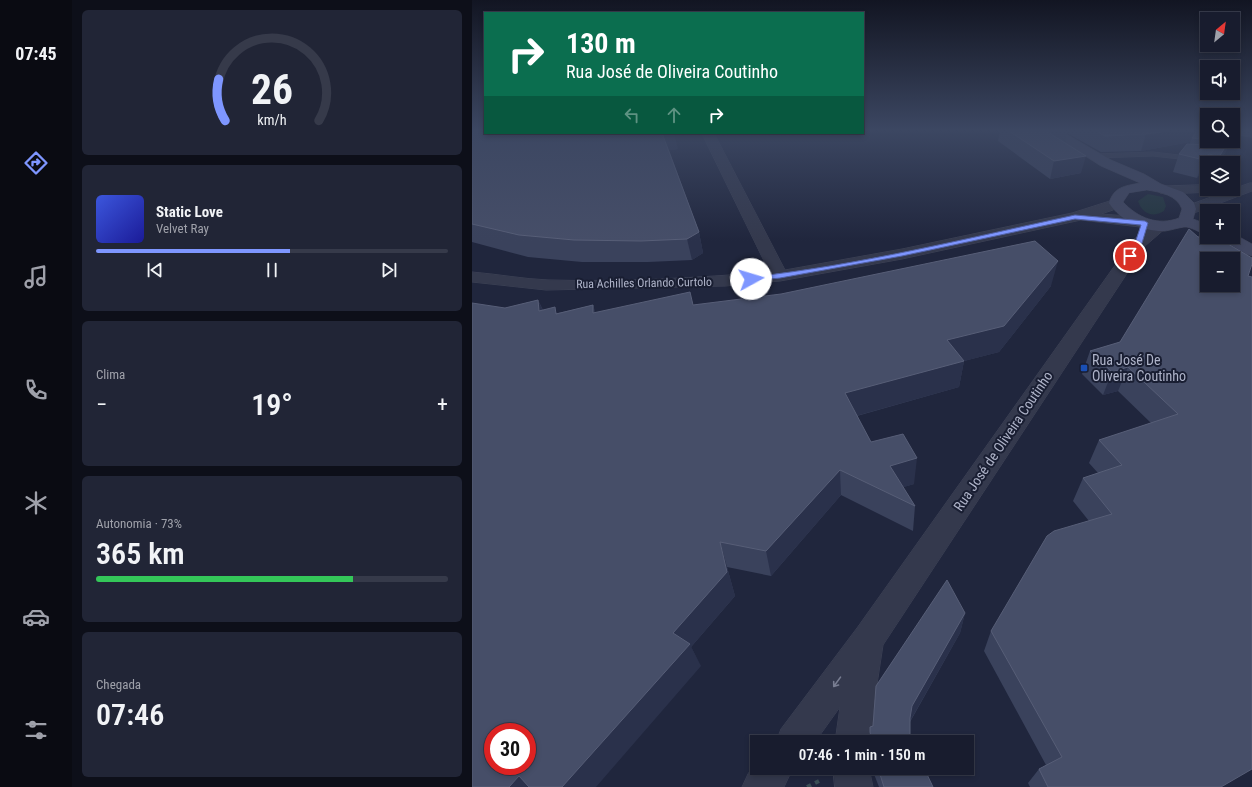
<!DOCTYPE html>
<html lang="pt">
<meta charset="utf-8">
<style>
:root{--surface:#181c2e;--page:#212536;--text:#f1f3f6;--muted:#9fa1aa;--line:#363a4a;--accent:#7e96ff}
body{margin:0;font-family:"Roboto Condensed",sans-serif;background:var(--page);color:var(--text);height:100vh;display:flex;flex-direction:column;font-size:15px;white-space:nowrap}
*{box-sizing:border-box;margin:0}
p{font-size:13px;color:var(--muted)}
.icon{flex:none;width:22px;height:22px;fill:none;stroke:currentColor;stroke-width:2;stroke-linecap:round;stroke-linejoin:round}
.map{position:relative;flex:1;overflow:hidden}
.side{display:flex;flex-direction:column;gap:10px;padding:10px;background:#0d0f19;width:400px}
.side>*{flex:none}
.top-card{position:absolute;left:12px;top:12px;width:380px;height:122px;border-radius:0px;box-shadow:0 2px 6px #0003,0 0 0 1px var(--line);background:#0b6e4f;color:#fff;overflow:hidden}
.needle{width:26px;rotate:29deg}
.buttons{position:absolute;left:728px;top:12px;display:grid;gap:8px}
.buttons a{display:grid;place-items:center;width:40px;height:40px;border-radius:0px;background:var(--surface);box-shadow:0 2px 6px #0003,0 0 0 1px var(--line);font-size:20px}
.speed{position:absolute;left:12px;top:723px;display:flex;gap:8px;font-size:20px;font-weight:700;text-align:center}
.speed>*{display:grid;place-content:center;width:52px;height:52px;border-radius:50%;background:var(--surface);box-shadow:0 2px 6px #0003,0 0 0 1px var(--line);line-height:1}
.speed .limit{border:6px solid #d22;background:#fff;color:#111}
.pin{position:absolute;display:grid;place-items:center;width:34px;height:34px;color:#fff;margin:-17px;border:2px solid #fff;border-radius:50%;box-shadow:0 1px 4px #0007}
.me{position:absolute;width:44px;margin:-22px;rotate:84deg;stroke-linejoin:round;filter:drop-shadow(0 0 3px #0008)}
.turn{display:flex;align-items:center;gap:14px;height:84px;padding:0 16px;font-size:18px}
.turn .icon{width:52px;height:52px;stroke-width:2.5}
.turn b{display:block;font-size:28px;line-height:34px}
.lanes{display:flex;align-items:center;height:38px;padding:0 16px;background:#0003;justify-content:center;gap:20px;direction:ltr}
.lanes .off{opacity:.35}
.big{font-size:30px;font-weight:600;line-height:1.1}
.side .widget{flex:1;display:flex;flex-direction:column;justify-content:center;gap:6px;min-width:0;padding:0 14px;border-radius:6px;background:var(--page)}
.side .dial{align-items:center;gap:0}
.dial svg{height:104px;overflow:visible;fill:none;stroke:var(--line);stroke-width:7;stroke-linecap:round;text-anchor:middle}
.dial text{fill:var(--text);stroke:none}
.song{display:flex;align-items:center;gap:12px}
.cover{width:48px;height:48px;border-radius:6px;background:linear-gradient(135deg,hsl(230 70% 55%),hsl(240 70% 35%))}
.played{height:4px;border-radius:2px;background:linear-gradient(90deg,var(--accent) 55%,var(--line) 55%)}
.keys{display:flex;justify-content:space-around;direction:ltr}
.heat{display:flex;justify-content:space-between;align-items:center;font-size:22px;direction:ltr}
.charge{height:6px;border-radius:3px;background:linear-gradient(90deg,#34c759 73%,var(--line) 0)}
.trip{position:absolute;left:278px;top:735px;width:224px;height:40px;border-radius:0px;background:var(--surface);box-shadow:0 2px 6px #0003,0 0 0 1px var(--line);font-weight:600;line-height:40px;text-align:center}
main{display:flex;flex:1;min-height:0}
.tabs{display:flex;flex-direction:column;width:72px;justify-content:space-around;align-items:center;background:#0a0b12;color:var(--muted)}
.tabs .icon{width:28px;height:28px}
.tabs .active{color:var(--accent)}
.tabs b{font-size:18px;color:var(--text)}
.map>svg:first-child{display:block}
.green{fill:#22353e}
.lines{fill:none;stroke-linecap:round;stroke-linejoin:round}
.lane-casing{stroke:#3d4256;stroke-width:1}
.street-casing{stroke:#3d4256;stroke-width:1}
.secondary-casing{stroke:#3d4256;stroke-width:1}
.path{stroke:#3b4f56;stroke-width:4;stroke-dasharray:4.5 4.5;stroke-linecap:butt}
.lane{fill:#34394d;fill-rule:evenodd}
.street{fill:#34394d;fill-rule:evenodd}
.secondary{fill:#414761;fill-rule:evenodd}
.wall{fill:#3a425c}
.shaded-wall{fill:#2a314b}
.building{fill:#464e68;stroke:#575e77;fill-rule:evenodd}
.oneway{stroke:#787d91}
.route{fill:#7e96ff;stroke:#5262a6}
.transit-dot{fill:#1a4fb4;stroke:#191e32;stroke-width:1.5}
.labels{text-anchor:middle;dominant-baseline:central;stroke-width:4;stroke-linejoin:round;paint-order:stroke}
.far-street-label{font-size:12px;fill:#afb4c9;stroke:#191e32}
.poi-label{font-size:14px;fill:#afb4c9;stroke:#191e32;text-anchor:start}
.street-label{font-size:14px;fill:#afb4c9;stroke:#191e32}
</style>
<main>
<nav class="tabs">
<b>07:45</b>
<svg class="icon active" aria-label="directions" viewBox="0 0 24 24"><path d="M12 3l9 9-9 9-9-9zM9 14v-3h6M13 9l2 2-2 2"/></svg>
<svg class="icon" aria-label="music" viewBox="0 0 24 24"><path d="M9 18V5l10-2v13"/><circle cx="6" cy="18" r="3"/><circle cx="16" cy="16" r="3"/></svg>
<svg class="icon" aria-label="phone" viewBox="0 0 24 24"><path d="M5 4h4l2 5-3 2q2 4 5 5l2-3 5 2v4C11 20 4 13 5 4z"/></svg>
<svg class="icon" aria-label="climate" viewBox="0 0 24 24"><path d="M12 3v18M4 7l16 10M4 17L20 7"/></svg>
<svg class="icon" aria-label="car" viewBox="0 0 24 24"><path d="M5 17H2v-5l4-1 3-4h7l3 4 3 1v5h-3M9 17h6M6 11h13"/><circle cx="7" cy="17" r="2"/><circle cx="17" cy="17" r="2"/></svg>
<svg class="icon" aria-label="filters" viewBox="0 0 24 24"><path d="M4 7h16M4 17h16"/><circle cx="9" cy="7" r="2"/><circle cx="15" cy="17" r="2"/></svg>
</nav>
<section class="side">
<div class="widget dial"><svg viewBox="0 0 100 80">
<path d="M14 69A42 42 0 1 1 86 69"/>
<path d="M14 69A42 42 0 0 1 9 37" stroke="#7e96ff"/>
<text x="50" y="56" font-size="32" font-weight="700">26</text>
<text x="50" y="72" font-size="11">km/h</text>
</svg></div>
<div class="widget">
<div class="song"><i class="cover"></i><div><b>Static Love</b><p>Velvet Ray</p></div></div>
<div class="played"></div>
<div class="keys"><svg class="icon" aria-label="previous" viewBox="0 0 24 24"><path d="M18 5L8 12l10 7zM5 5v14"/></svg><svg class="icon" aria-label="pause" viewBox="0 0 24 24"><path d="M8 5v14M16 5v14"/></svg><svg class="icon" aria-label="next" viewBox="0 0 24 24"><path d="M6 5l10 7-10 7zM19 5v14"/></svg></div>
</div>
<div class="widget"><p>Clima</p>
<div class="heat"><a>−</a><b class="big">19°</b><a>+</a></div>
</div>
<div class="widget"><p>Autonomia · 73%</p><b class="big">365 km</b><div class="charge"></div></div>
<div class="widget"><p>Chegada</p><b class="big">07:46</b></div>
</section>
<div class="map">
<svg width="780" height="787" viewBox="0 0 780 787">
<rect width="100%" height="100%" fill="#20263d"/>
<path class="green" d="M676 194 691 197 694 206 692 211C681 218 670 214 666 201Z"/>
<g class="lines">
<defs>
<polygon id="lane" points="741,141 749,141 726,161 681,156 623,158 619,156 623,154 681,152 724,157"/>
<g id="street">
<path d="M230 133H242L313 270 430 249 600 213 644 199 649 200 651 203 641 210 629 214 668 217 673 219 676 222 673 225 668 227 609 220 430 259 308 281 253 286 74 290 0 282V272C25 274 51 279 76 280 149 282 224 278 297 272Z"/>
<polygon points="778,183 780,183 780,191 722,213 712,213 710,210 712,207"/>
<polygon points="735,185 735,189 742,189 740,192 693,194 688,193 686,190 688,187 693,186"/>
<polygon points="687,222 692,224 695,227 673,246 411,645 402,704 399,742 363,742 368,707 343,742 304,742 309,729 385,628 661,240 682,224"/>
<polygon points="285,762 285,768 321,768 312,787 270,787 276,774"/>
<polygon points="361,768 397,768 401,787 363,787"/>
</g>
<g id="secondary">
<path d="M575 131H589L639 160 672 174 689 184 711 192 722 203 724 209 721 219 735 224V235C728 233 718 226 712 227 705 228 700 230 693 231 672 232 649 221 637 203 642 187 652 186 668 183L629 166ZM675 190C688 192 705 195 710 209L707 218C686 226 666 218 651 202L657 193Z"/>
<polygon points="762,234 780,244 780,256 774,254 750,240 748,237 761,237"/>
</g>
</defs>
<use href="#lane" class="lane-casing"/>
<use href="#street" class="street-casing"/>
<use href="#secondary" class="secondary-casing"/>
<polyline class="path" points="335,787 347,781"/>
<use href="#lane" class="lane"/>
<use href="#street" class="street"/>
<use href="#secondary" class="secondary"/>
</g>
<g class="wall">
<polygon points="0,131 206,149 197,150 227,232 231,253 220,260 176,262 110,262 56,257 0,242"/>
<polygon points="528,131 735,131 739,141 760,141 747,163 735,163 735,173 730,171 725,178 701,172 707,154 718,144 718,142 669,151 629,152 595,133 593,143 609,173 578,179 526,141"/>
<polygon points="761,131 780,131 780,138 764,135"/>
<polygon points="726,237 776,276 750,787 558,787 556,783 567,769 574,765 512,651 519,631 617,521 601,501 611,478 626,473 617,463 627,440 679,423 646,391 631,395 610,374 618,351 648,342"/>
<polygon points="579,286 527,352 492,361 487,387 385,416 399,442 442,484 431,487 443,506 441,531 369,495 299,576 255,567 263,596 219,647 229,666 33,308 66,300 71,310 86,313 121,305 123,313 221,305"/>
<polygon points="493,613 488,633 438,722 438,737 441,742 398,742 398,727 401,726"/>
<polygon points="401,768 452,768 461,787 407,787 402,774"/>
</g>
<g class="shaded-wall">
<polygon points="696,131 727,131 720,138 718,142 669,151 674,134"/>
<polygon points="763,131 765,131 761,139 761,134"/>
<polygon points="190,133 202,133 206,149 194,151"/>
<polygon points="735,134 735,141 739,141 723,155 730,139"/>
<polygon points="757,141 760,141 747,163 745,163 747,157"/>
<polygon points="737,154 730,171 725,178 732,160"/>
<polygon points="614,156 609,173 578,179 582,161"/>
<polygon points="227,232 231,253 220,260 215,239"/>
<polygon points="586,261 579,286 527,352 492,361 487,387 373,419 373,393 475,340"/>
<polygon points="66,300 78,325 67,311"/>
<polygon points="121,305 130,331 121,313"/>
<polygon points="656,367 646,391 631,395 640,372"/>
<polygon points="445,458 442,484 416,492 418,466"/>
<polygon points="368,470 369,495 299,576 294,551"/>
<polygon points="248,542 255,567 263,596 219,647 229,666 124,787 90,787 201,633"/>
<polygon points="493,613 488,633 437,723 440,706"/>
<polygon points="47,776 64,787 37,787"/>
</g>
<g class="building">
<polygon points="0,131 13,131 13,133 190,133 227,232 215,239 169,241 102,240 47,235 0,224"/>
<polygon points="537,131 574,131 614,156 582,161"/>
<polygon points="624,131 696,131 674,134 633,136"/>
<polygon points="725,131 735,131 735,134 730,139 720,138"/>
<polygon points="739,141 757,141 747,157 737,154 732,160 707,154 715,144 734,145"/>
<path d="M717 229 726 237 735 236V237H744L780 258V264L776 276 780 277V769L749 787H576L567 769 590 757 519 631 575 536 582 531 640 514 611 478 650 465 627 440 706 414 656 367 640 372 618 351 648 342ZM735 259H761V285H735Z"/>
<path d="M563 241 586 261 532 326 475 340 492 361 373 393 399 442 431 434 445 458 418 466 443 506 368 470 294 551 248 542 255 572 201 633 218 644 90 787H57L47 776 37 787H0V303L33 308 66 300 67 311 83 307 84 314 121 305V313L218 292 221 305 309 294ZM21 732H55V766H21Z"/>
<polygon points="475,580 493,613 440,706 438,718 438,737 441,742 400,742 398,732 398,727 401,726 404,686"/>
<polygon points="406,768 452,768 461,787 412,787"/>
</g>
<defs><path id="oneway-shaft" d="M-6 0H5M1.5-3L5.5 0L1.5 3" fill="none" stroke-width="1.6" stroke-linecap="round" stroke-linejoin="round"/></defs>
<use class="oneway" href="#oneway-shaft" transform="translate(365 682) rotate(126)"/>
<linearGradient id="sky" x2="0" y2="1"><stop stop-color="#121522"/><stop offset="0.54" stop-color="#3c4762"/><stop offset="1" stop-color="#3c4762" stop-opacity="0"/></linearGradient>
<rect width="780" height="241" fill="url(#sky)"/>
<path class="route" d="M603 215 673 221 676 223 670 243 660 257 658 258 654 256 663 243 669 225 603 219 430 256 308 278 279 281 275 279 279 277C388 265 496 238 603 215Z"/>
<rect class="transit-dot" x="608" y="364" width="8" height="8" rx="2"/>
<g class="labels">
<g class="far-street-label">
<text transform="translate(172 283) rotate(-1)">Rua Achilles Orlando Curtolo</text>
</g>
<g class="poi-label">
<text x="620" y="360">Rua José De<tspan x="620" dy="16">Oliveira Coutinho</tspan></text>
</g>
<g class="street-label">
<text transform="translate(531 441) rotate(-56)">Rua José de Oliveira Coutinho</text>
</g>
</g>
</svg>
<div class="buttons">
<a><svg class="needle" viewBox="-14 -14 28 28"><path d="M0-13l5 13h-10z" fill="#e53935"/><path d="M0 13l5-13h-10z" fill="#9fa1aa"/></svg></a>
<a><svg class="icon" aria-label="sound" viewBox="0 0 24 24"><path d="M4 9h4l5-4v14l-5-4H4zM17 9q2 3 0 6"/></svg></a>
<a><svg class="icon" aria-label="search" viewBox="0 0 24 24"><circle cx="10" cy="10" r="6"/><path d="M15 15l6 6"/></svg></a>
<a><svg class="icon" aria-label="layers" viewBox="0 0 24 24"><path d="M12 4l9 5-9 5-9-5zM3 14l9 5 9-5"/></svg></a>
<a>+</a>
<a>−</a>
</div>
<div class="speed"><div class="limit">30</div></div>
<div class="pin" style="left:658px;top:256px;background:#d93025"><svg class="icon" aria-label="arrive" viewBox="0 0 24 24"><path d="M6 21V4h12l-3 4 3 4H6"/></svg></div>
<svg class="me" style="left:279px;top:279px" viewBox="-20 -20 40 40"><circle r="19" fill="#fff"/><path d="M0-13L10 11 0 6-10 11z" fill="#7e96ff"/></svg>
<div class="trip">07:46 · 1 min · 150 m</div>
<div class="top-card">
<div class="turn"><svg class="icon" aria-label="right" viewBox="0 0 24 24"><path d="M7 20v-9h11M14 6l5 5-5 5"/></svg><div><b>130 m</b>Rua José de Oliveira Coutinho</div></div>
<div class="lanes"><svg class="icon off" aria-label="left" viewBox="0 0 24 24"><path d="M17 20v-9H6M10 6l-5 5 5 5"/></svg><svg class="icon off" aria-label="ahead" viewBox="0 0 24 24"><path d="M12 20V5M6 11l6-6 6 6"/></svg><svg class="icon" aria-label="right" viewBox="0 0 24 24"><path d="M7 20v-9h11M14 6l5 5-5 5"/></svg></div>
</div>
</div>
</main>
